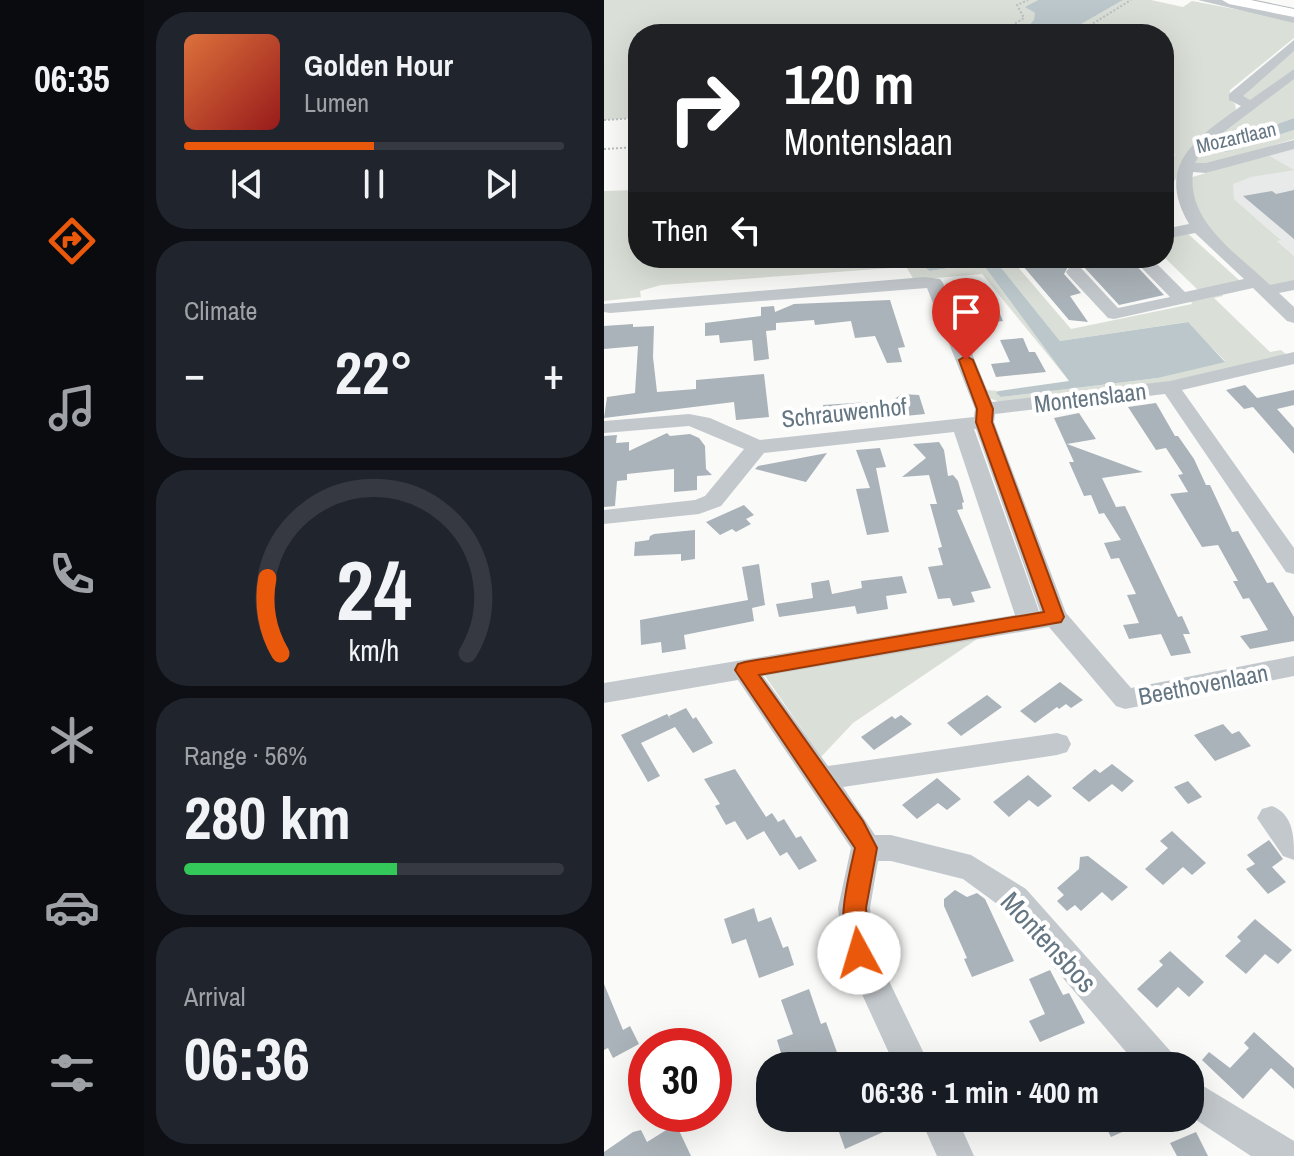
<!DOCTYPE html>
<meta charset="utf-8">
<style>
:root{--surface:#171b24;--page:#20242c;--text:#f1f3f6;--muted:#9ea1a6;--line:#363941;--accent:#ea580c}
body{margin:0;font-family:"Archivo Narrow",sans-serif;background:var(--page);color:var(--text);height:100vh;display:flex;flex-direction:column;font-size:30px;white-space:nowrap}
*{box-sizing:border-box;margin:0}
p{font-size:26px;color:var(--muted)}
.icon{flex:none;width:44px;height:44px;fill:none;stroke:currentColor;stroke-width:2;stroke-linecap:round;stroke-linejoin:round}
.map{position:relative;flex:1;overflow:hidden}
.side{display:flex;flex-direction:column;gap:12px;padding:12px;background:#0d0f14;width:460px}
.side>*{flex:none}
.banner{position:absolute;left:24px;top:24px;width:546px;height:244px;border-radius:32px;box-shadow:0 8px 32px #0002;background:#202124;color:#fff;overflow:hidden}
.speed{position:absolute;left:24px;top:1028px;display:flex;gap:16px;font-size:40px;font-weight:700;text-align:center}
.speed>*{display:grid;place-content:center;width:104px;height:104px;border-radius:50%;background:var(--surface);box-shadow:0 8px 32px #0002;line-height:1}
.speed .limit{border:12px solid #d22;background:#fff;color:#111}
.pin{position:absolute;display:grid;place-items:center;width:68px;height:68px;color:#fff;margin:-82px -34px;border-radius:50% 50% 50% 0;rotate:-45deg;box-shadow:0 0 8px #0007}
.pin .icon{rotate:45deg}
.me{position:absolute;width:88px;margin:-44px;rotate:354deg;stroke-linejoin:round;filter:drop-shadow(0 0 6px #0008)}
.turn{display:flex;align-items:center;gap:28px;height:168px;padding:0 24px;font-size:36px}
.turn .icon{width:104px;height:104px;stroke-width:2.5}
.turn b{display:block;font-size:56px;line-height:68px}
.then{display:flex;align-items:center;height:76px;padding:0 24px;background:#0003;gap:16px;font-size:30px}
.big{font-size:60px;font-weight:800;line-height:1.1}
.side .card{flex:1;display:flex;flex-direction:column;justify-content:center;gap:12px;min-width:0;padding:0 28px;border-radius:32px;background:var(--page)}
.side .dial{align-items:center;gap:0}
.dial svg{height:208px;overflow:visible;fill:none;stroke:var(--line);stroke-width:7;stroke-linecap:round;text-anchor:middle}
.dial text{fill:var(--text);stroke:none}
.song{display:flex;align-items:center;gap:24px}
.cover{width:96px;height:96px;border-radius:12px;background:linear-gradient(135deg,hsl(20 70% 55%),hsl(0 70% 35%))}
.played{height:8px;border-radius:4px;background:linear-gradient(90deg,var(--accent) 50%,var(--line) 50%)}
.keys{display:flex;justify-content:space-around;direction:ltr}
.heat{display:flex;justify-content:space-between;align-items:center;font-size:44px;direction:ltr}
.charge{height:12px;border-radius:6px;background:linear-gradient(90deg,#34c759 56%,var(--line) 0)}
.trip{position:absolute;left:152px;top:1052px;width:448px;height:80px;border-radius:32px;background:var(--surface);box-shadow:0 8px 32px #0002;font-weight:800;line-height:80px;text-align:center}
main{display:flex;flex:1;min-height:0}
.dock{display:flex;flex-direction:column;width:144px;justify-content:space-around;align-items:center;background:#090b0e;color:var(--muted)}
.dock .icon{width:56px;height:56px}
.dock .selected{color:var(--accent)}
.dock b{font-size:36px;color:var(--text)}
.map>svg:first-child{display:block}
.built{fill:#e8e9e9}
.green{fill:#dadfd7}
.water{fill:#bbc7cb}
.building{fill:#aab3b9}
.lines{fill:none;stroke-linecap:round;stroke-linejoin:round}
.major-casing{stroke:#b5babe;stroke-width:2}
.path{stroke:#bbbfc2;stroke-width:2;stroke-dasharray:2 2;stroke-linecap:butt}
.minor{fill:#c3c8cc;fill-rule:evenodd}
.major{fill:#fff;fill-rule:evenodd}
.route{fill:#ea580c;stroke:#983908;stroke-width:2}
.labels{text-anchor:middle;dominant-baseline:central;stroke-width:8;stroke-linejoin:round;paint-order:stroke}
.far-street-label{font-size:20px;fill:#657683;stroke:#fff}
.street-label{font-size:24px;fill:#657683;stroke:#fff}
.near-street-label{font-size:28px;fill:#657683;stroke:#fff}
</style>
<main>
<nav class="dock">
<b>06:35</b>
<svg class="icon selected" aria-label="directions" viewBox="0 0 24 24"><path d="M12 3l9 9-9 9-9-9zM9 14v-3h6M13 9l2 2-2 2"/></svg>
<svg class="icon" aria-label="music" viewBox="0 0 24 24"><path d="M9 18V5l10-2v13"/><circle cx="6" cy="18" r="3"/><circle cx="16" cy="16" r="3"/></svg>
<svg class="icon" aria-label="phone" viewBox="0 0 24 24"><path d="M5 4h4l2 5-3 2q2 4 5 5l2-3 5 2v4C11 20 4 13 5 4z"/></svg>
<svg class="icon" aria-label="climate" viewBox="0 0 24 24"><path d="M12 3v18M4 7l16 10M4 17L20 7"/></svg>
<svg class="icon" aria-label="car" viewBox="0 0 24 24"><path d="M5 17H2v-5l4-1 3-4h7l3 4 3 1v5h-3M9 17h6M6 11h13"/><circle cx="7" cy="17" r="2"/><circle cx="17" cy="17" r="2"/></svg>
<svg class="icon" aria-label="filters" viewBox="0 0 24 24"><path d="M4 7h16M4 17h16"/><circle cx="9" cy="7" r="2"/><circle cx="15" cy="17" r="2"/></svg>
</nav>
<section class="side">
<div class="card">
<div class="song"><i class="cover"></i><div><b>Golden Hour</b><p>Lumen</p></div></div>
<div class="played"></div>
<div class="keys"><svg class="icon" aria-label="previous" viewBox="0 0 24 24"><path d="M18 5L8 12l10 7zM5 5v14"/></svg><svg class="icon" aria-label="pause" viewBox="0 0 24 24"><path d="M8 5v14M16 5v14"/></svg><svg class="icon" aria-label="next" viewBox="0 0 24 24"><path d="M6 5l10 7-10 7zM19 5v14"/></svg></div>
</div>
<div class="card"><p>Climate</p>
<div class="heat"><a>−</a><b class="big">22°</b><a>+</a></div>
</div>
<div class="card dial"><svg viewBox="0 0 100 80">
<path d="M14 69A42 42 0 1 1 86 69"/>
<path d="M14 69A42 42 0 0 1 9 40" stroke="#ea580c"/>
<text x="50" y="56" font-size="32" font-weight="700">24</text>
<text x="50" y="72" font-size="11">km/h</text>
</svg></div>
<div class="card"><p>Range · 56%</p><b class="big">280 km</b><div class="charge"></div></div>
<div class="card"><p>Arrival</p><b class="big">06:36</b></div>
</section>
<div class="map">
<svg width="690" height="1156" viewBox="0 0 690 1156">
<rect width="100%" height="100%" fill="#fafaf8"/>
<polygon class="built" points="690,147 690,256 673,241 676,239 630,199 608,171"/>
<g class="green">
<polygon points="0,0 434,0 422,7 431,13 431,20 417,34 350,34 354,31 347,28 332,28 317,34 34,34 34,118 0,120"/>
<polygon points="519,0 547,0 579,7 588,1 690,20 690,38 626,90 625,99 631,104 632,110 588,146 569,184 560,184 561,173 571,154 560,154 560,34 460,34"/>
<polygon points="690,48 690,69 646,101 637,97"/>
<polygon points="690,78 690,118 614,146 622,152 690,130 690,139 601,167 591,165 591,161 610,137"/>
<polygon points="664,155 690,170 647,177 629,184 630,199 677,240 673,241 690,256 690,282 665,287 615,242 592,216 585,178"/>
<polygon points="34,190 34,258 284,258 287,268 57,285 36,291 37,297 0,301 0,191"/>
<polygon points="582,232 637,282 595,291 560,257 560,237"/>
<polygon points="297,258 374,258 323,268 327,271 378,263 466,382 378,274 310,280"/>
<polygon points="397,258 451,258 413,266 467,329 588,304 587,301 617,293 619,296 610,298 666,352 677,350 683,355 563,382 396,402 385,398 382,390 395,391 393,393 397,397 554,378 621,361 583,322 456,341 390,259"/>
<polygon points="379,635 249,723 217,757 157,670"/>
</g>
<g class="water">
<polygon points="434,0 519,0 460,34 417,34 430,20 431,13 421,7"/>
<polygon points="690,118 690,130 622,152 611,150 614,146"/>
<polygon points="374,258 397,258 391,260 456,341 584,322 621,362 554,378 397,397 392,393 395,391 465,381 378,263 326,271 322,268"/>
</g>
<g class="building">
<polygon points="690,190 690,239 639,196 668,191 672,194"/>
<polygon points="457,258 470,261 525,258 560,295 515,305 479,266 465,265 460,274 477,293 466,296 484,322 465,320 419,266"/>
<polygon points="375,282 381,296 386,296 391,302 399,321 374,324 354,284"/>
<polygon points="286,300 301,347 294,348 298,362 283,363 271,336 251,338 247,321 211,325 210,320 172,323 172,330 162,331 165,359 150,361 148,340 116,343 115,335 101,336 101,323 157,316 157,307 170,306 171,312 190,304"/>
<polygon points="29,324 29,327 50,326 49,357 53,392 92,389 92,380 160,374 165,417 132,420 130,402 0,418 3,397 31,393 34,346 0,349 0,326"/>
<polygon points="419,338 425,352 431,352 442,372 392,377 387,364 406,362 396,340"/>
<polygon points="641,385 653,398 690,390 690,405 673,409 690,428 690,454 649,407 640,409 622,390"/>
<polygon points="297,394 315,395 321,414 222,424 219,405 280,401 281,407"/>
<polygon points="552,403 571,436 574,436 590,459 602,485 606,485 628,532 634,531 663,583 669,582 690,617 690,641 646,649 636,636 664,630 645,598 639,599 629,581 634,581 614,545 598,547 566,494 584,492 574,475 579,474 562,448 552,450 524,407"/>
<polygon points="475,413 492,439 463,444 539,472 498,478 512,507 521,506 574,617 578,616 586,634 579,634 587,653 567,656 557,634 525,639 519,625 535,623 523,595 532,594 515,558 507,559 500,543 517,540 500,513 495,514 487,495 480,496 465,462 470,462 450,418"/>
<polygon points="63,433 66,436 86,434 95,438 101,446 102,469 108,475 93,476 93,490 70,492 70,469 23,474 23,480 13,481 11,506 0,507 0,436 13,435 12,443 25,442 25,451"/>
<polygon points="335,442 340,450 344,476 349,475 354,481 360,502 358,503 359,509 353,510 387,588 367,592 371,602 349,606 346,598 334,599 324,567 339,565 334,548 338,547 326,504 333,504 325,475 298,477 322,458 309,444"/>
<polygon points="276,448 282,467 272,468 285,532 263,535 252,489 266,488 252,450"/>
<polygon points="223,453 202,482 151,469 154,466"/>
<polygon points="140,505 150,515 142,519 147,524 132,532 128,529 116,535 102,522"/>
<polygon points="91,530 91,559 77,561 77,554 30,556 31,542 45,540 46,536 50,534"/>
<polygon points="155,564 161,605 148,608 150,621 80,635 82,649 58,653 57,642 37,645 36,620 144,600 138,567"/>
<polygon points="298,576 303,593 282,596 284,609 253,614 251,606 175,617 172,604 209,598 207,583 225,580 228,594 258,588 257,581"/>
<polygon points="456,682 479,700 467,708 462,704 455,709 453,707 431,723 416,711"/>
<polygon points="383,695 398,707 357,736 343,723"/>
<polygon points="82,708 89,719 92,717 109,743 89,753 71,727 37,743 56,776 44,782 17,735 63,714 67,720 65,716"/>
<polygon points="297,715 308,724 270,750 257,737 288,716 291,719"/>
<polygon points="619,724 628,734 635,731 647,746 611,761 590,735"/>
<polygon points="508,764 530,781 518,792 508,784 485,802 468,788 491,769 496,773"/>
<polygon points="131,769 162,817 168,813 174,822 180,819 192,838 197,836 213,861 195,870 183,852 176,856 160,831 143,840 131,821 122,825 111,806 116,804 100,779"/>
<polygon points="424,775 448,796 434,807 425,800 405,817 389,802"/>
<polygon points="333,778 357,799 343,810 334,803 313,819 298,805"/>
<polygon points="584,781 598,797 584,804 570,787"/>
<polygon points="568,831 602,863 588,875 579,867 559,885 541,869 564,848 556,841"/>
<polygon points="665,840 679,859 668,867 682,882 664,894 642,869 651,864 643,855"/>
<polygon points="484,856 524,887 508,901 498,892 477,911 471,905 463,911 453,901 460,895 453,888 475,869 476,857"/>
<polygon points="351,890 363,897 373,893 381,899 410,961 368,977 360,959 363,958 340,906 340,899"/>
<polygon points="150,908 154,922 167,917 179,948 184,946 190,965 155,978 142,939 128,944 120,919"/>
<polygon points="651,919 688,950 674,964 661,954 642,974 621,956 637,941 633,937"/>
<polygon points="566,951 600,982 585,997 574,987 553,1008 533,989 559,965 555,961"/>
<polygon points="446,970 459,995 465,993 481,1023 436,1042 425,1021 441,1014 425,979"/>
<polygon points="0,984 19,1030 26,1026 35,1044 9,1058 4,1048 0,1050"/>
<polygon points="205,989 217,1024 222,1022 238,1066 181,1066 173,1040 189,1034 177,1000"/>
<polygon points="650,1032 690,1068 690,1089 667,1068 639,1099 598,1060 605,1052 626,1068 645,1048 640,1043"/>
<polygon points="230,1118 282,1118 286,1129 241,1149"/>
<polygon points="497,1118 550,1118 507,1137"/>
<polygon points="72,1124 87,1156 0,1156 0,1152 29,1132 37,1130 43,1142"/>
<polygon points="592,1132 604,1156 573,1156 566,1143"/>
</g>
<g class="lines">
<defs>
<polygon id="major" points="618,0 647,0 690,9 690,17 625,4"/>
</defs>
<use href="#major" class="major-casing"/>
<g class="path">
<polyline points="394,34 420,18 413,5 424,0"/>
<polyline points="472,34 527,0"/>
<polyline points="0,120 34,118"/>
<polyline points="0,149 34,147"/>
</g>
<g class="minor">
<polygon points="594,0 617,0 690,15 690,23"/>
<path d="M690 40V51L639 96 646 100 690 69V79L600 147 591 163H602L690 140V149L602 173 589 172C582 222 634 254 666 285L690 280V290L675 293 690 307V323L683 321 649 288 510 319 504 318 465 276 462 272 465 268H477L514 308 566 297 528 258H547L581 292 640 279 591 233 560 239V229L585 224C550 164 593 138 637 106L625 100V94Z"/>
<path d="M321 277 336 279 339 283 388 402 566 381 690 352V364L578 390 690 548V574L682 572 561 394 391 414 390 422 462 613 527 688 690 656V676L521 709 512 706 445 627 159 676 224 766 453 733 463 736 467 744 463 752 453 755 239 787 271 835H287L367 855 422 889 569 1054 574 1066H534L400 909 359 879 287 861H274L266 908 271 952 326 1066H291L239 953 234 908 247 848 134 680 0 703V683L411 615 350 432 160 453 117 506 95 514 0 524V510L91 500 101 496 140 449 85 426 0 433V421L85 414 106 418 156 440 370 417 371 409 323 288 6 313 0 312V304ZM370 429H372L436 611H435Z"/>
<path d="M668 806C690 815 690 837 690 860L679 856 653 818 658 809Z"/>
<polygon points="586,1078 690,1141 690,1156 647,1156 586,1116"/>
<polygon points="316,1118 353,1118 370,1156 333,1156"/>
</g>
<use href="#major" class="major"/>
</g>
<path class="route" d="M362 356 369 360 389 409 388 422 460 617 457 622 155 675 259 821 273 848 262 908 267 953 264 961 255 964 247 961C231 926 243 884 251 848L131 670 134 664 141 662 440 612 372 422 373 409 355 360Z"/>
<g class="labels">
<g class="far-street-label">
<text transform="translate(632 137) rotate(-13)">Mozartlaan</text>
</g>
<g class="street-label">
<text transform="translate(486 397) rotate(-7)">Montenslaan</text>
<text transform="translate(240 412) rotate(-6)">Schrauwenhof</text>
<text transform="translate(599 684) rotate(-11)">Beethovenlaan</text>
</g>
<g class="near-street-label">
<text transform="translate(445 942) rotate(47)">Montensbos</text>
</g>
</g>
</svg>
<div class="speed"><div class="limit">30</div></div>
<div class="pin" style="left:362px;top:360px;background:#d93025"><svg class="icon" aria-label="arrive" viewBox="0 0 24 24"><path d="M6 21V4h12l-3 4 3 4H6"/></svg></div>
<svg class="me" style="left:255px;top:953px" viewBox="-20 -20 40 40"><circle r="19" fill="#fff"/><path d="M0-13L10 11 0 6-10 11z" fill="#ea580c"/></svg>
<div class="trip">06:36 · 1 min · 400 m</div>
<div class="banner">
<div class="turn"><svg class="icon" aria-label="right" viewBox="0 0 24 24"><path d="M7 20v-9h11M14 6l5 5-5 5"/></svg><div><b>120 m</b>Montenslaan</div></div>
<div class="then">Then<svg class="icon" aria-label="left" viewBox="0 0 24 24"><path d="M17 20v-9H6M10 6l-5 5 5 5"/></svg></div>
</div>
</div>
</main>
